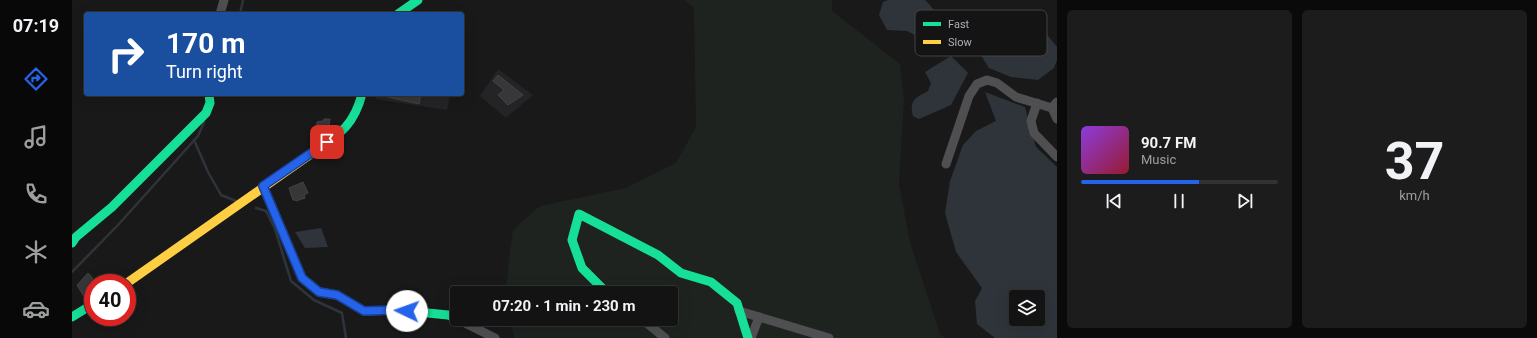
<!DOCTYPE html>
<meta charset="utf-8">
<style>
:root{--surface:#131314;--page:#1c1c1d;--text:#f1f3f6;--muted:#9d9ea0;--line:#323234;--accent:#2563eb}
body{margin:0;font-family:Roboto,sans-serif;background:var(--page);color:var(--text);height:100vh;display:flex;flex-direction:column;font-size:15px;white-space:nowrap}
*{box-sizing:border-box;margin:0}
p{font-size:13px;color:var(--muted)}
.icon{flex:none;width:22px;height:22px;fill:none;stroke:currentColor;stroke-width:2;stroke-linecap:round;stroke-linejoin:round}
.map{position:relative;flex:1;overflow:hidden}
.drawer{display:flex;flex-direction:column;gap:10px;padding:10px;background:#0a0a0b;width:480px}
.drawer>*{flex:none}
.guide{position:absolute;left:12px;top:12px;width:380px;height:84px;border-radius:4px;box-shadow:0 4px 16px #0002,0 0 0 1px var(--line);background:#1a4fa0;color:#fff;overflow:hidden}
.controls{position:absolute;left:937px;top:290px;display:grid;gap:8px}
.controls a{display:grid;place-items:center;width:36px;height:36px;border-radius:4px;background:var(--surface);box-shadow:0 4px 16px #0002,0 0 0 1px var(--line);font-size:20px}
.speed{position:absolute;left:12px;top:274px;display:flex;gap:8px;font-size:20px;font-weight:700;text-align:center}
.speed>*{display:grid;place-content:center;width:52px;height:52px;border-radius:50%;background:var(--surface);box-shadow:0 4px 16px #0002,0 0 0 1px var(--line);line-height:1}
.speed .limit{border:6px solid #d22;background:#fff;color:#111}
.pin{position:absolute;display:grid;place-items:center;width:34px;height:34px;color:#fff;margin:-17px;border-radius:8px;box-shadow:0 2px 6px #0006}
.me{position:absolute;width:44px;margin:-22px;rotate:273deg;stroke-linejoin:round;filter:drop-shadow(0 0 3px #0008)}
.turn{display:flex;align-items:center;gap:14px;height:84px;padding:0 16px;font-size:18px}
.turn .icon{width:52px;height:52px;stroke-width:2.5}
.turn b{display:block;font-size:28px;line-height:34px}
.drawer .card{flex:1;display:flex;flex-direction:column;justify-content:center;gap:6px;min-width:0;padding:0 14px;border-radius:6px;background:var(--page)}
.drawer .dial{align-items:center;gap:0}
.dial b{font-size:52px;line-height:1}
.song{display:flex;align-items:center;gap:12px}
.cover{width:48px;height:48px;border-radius:6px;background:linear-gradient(135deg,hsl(270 70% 55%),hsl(350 70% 35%))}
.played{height:4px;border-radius:2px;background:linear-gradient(90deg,var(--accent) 60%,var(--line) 60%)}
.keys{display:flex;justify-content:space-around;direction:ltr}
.drawer .tiles{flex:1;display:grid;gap:10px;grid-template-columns:repeat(2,1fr)}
.trip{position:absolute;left:378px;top:286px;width:228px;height:40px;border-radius:4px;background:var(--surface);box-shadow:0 4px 16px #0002,0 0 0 1px var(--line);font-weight:700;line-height:40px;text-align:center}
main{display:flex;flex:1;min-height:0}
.menu{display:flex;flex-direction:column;width:72px;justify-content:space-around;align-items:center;background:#080808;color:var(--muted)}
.menu .icon{width:28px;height:28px}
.menu .selected{color:var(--accent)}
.menu b{font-size:18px;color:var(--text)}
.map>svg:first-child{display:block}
.built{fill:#242426}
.green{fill:#1e231f}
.water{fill:#2e343a;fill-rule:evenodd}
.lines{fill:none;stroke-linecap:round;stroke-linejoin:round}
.stream{stroke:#2e343a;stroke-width:2.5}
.building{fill:#37373a;stroke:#434346}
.street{stroke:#4f4f52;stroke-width:9}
.fast{stroke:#16e098;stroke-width:9}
.slow{stroke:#ffcf43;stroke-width:9}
.route-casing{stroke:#184099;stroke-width:10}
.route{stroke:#2563eb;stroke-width:7}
.key{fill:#141415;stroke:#424346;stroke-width:1}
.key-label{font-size:11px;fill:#adb0b9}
</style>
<main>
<nav class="menu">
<b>07:19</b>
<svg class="icon selected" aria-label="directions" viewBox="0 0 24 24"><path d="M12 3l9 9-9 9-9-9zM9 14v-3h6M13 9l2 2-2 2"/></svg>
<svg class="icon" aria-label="music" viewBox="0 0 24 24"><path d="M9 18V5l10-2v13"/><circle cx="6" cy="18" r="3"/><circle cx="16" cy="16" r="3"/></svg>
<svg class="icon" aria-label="phone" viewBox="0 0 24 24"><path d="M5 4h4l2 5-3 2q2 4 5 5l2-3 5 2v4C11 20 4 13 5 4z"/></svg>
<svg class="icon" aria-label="climate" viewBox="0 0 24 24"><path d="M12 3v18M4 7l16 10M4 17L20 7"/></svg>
<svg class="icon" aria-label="car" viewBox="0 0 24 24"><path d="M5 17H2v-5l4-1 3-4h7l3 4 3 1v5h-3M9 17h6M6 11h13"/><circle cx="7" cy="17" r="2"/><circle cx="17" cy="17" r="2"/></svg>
</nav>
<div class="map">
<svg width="985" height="338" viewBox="0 0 985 338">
<rect width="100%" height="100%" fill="#19191a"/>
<g class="built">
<polygon points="426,69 461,95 434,118 408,96"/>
<polygon points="305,94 378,94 375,110 303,99"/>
</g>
<polygon class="green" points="612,0 760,0 760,11 828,64 832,97 827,185 838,242 868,334 874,338 443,338 437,319 599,319 599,293 433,293 441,230 468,206 554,188 604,163 624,127 622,8"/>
<g class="water">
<path d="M816 0H853C865 11 866 19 866 34L852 40 835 31 815 30 807 15 811 2Z"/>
<polygon points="956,11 985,47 985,60 982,68 966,80 939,77 917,68 905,49 906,30 922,14"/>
<path d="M879 56 896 73 879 105 847 119 841 116C837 100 843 98 856 91L859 83 853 72Z"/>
<path d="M913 92 953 107 964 147 985 167V338H923L905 324 903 301 910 288 884 252 873 213 878 181 891 145 904 131 924 121ZM944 297H966V319H944Z"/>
<polygon points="249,228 256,247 233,248 223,232"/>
</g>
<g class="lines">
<g class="stream">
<polyline points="168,14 171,0"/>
<polyline points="122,140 136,172 149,195 164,201"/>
<polyline points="184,208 194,211 203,229 219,281 242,300 270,313 274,338"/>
<polyline points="0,272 46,225 126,136 132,122"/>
</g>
</g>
<g class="building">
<polygon points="426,75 451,95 436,105 426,95 432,90 421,81"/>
<polygon points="316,94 349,94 347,104 316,97"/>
<polygon points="252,119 258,119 256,132 244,131 245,122 251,121"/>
<polygon points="231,182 236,193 232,195 233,198 224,201 223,200 221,200 217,188"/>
<polygon points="16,273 25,283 21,283 21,296 14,300 5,285"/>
</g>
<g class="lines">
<g class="street">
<polyline points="148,14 152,0"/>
<polyline points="965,103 959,121 962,133 985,157"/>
<polyline points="980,108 985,119"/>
<polyline points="874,164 897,96 905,84 915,80 925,83 944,97 980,108 985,102"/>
<polyline points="667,311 757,338"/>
<polyline points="385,319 423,338"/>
<polyline points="570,319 593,338"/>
<polyline points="679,338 687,317"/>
</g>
<g class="fast">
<polyline points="326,14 346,0"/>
<path d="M236 156C264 136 281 129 290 94"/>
<polyline points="191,186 230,278 247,292 265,295 292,311 325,310 376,315 385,319"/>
<polyline points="0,243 4,237 40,207 134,113 138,103 137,94"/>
<polyline points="535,293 510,268 500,240 507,214 586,255 609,273 639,282 665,303 676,338"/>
<polyline points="0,317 21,304"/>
</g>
<polyline class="slow" points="55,283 236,156"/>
</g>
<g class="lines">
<defs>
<polyline id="route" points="255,142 191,186 230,278 247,292 265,295 292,311 325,310 335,311"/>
</defs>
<use href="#route" class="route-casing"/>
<use href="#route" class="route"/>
</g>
<rect x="843" y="10" width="132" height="46" rx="6" class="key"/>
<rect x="851" y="22" width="18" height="4" fill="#16e098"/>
<rect x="851" y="40" width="18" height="4" fill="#ffcf43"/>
<g class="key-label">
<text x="876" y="28">Fast</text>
<text x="876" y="46">Slow</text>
</g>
</svg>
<div class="controls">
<a><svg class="icon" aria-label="layers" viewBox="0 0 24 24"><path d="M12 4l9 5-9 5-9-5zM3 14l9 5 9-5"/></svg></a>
</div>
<div class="speed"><div class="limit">40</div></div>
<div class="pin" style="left:255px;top:142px;background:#d93025"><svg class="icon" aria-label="arrive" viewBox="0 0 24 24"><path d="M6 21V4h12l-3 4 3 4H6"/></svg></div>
<svg class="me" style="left:335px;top:311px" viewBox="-20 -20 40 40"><circle r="19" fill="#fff"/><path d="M0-13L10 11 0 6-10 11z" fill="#2563eb"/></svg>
<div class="trip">07:20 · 1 min · 230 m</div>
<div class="guide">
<div class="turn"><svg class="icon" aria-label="right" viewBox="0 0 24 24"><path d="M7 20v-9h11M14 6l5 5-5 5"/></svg><div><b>170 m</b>Turn right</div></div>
</div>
</div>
<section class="drawer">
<div class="tiles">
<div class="card">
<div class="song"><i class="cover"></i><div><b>90.7 FM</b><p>Music</p></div></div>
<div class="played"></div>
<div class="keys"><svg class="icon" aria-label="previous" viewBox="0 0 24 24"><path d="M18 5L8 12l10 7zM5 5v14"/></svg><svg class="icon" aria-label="pause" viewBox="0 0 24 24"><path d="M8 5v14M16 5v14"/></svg><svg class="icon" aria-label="next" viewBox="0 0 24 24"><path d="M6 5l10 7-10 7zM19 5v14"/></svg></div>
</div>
<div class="card dial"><b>37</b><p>km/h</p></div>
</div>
</section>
</main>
